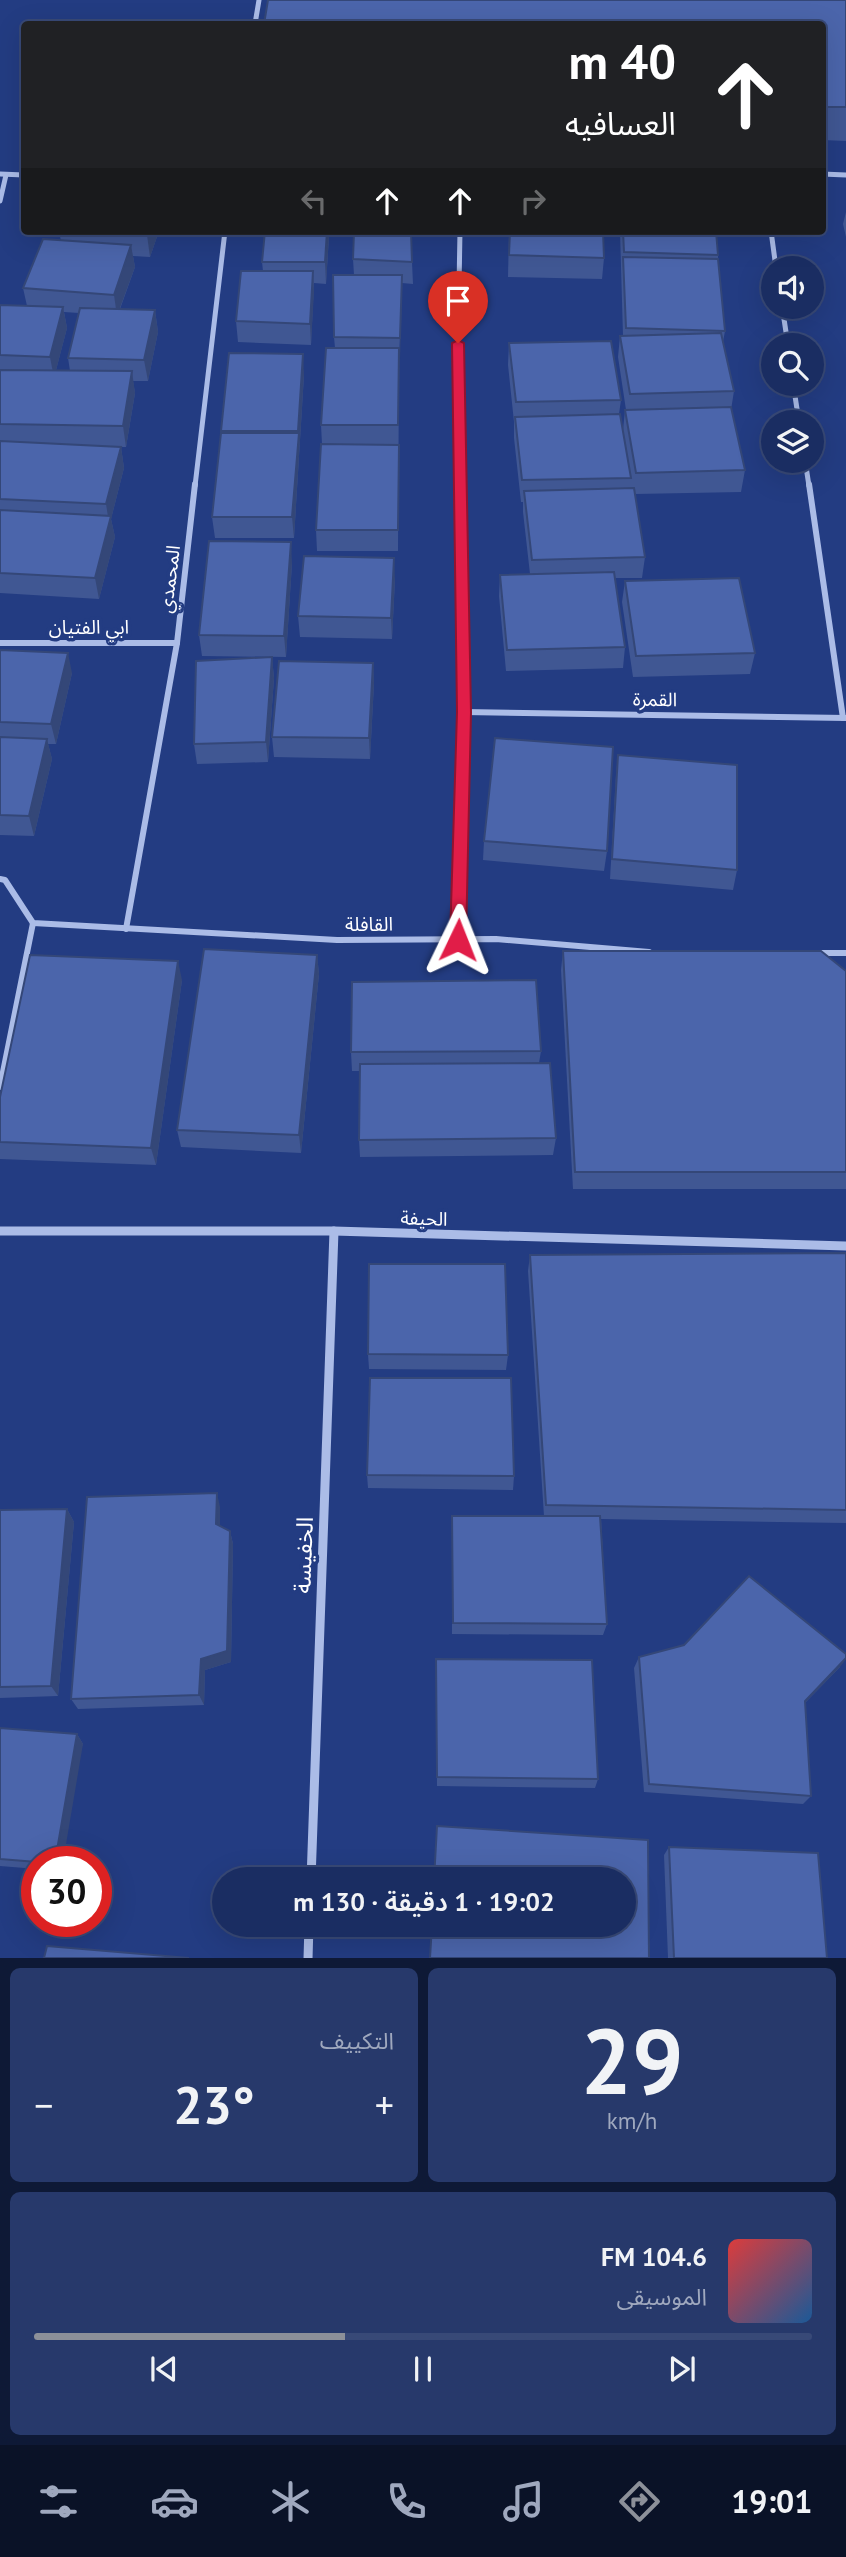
<!DOCTYPE html>
<html lang="ar">
<meta charset="utf-8">
<style>
:root{--surface:#1a2d62;--page:#27396b;--text:#f1f3f6;--muted:#9fa8be;--line:#384977;--accent:#8c9099}
body{margin:0;font-family:"PT Sans","Noto Sans Arabic",sans-serif;background:var(--page);color:var(--text);direction:rtl;height:100vh;display:flex;flex-direction:column;font-size:26px;white-space:nowrap}
*{box-sizing:border-box;margin:0}
p{font-size:23px;color:var(--muted)}
.icon{flex:none;width:38px;height:38px;fill:none;stroke:currentColor;stroke-width:2;stroke-linecap:round;stroke-linejoin:round}
.map{position:relative;height:1958px;overflow:hidden;direction:ltr}
.details{display:flex;flex-direction:column;gap:10px;padding:10px;background:#0e1936;flex:1}
.details>*{flex:none}
.top-card{position:absolute;left:21px;top:21px;width:805px;height:214px;border-radius:7px;box-shadow:0 7px 28px #0002,0 0 0 2px var(--line);direction:rtl;background:#202124;color:#fff;overflow:hidden}
.controls{position:absolute;left:761px;top:256px;display:grid;gap:14px}
.controls a{display:grid;place-items:center;width:63px;height:63px;border-radius:50%;background:var(--surface);box-shadow:0 7px 28px #0002,0 0 0 2px var(--line);font-size:35px}
.speed{position:absolute;left:21px;top:1846px;display:flex;gap:14px;font-size:35px;font-weight:700;text-align:center}
.speed>*{display:grid;place-content:center;width:91px;height:91px;border-radius:50%;background:var(--surface);box-shadow:0 7px 28px #0002,0 0 0 2px var(--line);line-height:1}
.speed .limit{border:10px solid #d22;background:#fff;color:#111}
.pin{position:absolute;display:grid;place-items:center;width:60px;height:60px;color:#fff;margin:-72px -30px;border-radius:50% 50% 50% 0;rotate:-45deg;box-shadow:0 0 7px #0007}
.pin .icon{rotate:45deg}
.me{position:absolute;width:77px;margin:-38px;rotate:2deg;stroke-linejoin:round;filter:drop-shadow(0 0 5px #0008)}
.turn{display:flex;align-items:center;gap:24px;height:147px;padding:0 35px;font-size:32px}
.turn .icon{width:91px;height:91px;stroke-width:2.5}
.turn b{display:block;font-size:49px;line-height:60px}
.lanes{display:flex;align-items:center;height:66px;padding:0 35px;background:#0003;justify-content:center;gap:35px;direction:ltr}
.lanes .off{opacity:.35}
.big{font-size:52px;font-weight:600;line-height:1.1}
.details .card{flex:1;display:flex;flex-direction:column;justify-content:center;gap:10px;min-width:0;padding:0 24px;border-radius:10px;background:var(--page)}
.details .dial{align-items:center;gap:0}
.dial b{font-size:91px;line-height:1}
.song{display:flex;align-items:center;gap:21px}
.cover{width:84px;height:84px;border-radius:10px;background:linear-gradient(135deg,hsl(0 70% 55%),hsl(210 70% 35%))}
.played{height:7px;border-radius:4px;background:linear-gradient(90deg,var(--accent) 40%,var(--line) 40%)}
.keys{display:flex;justify-content:space-around;direction:ltr}
.heat{display:flex;justify-content:space-between;align-items:center;font-size:38px;direction:ltr}
.details .tiles{flex:1;display:grid;gap:10px;grid-template-columns:1fr 1fr}
.card:last-child{grid-column:span 2}
.trip{position:absolute;left:212px;top:1867px;width:424px;height:70px;border-radius:35px;background:var(--surface);box-shadow:0 7px 28px #0002,0 0 0 2px var(--line);font-weight:600;line-height:70px;text-align:center;direction:rtl}
.dock{display:flex;height:112px;justify-content:space-around;align-items:center;background:#0a1227;color:var(--muted)}
.dock .icon{width:49px;height:49px}
.dock .on{color:var(--accent)}
.dock b{font-size:32px;color:var(--text)}
.map>svg:first-child{display:block}
.lines{fill:none;stroke-linecap:round;stroke-linejoin:round}
.minor-far2{stroke:#abbce7;stroke-width:5}
.minor-far1{stroke:#abbce7;stroke-width:6}
.minor{stroke:#abbce7;stroke-width:9}
.wall{fill:#405793;fill-rule:evenodd}
.shaded-wall{fill:#344778}
.building{fill:#4b65ab;stroke:#344778;stroke-width:2}
.route{fill:#e11d48;stroke:#92132f;stroke-width:2}
.labels{text-anchor:middle;dominant-baseline:central;stroke-width:7;stroke-linejoin:round;paint-order:stroke}
.street-label{font-size:19px;fill:#fff;stroke:#233c82}
.near-street-label{font-size:23px;fill:#fff;stroke:#233c82}
</style>
<div class="map">
<svg width="846" height="1959" viewBox="0 0 846 1959">
<rect width="100%" height="100%" fill="#233c82"/>
<g class="lines">
<g class="minor-far2">
<polyline points="255,24 259,0"/>
<polyline points="0,174 24,175"/>
<polyline points="822,174 846,175"/>
<polyline points="0,201 6,175"/>
<polyline points="460,231 458,343 460,486"/>
<polyline points="771,231 776,268"/>
<polyline points="782,306 788,345"/>
<polyline points="793,383 799,422"/>
<polyline points="805,460 809,486"/>
<polyline points="195,486 225,231"/>
</g>
<g class="minor-far1">
<polyline points="809,484 843,718"/>
<polyline points="0,643 177,643"/>
<polyline points="464,712 846,718"/>
<polyline points="0,879 5,880 33,923 337,940 496,939 649,952"/>
<polyline points="126,929 177,643 195,484"/>
<polyline points="458,940 464,712 460,484"/>
<polyline points="815,953 846,953"/>
<polyline points="0,1087 33,923"/>
</g>
<g class="minor">
<polyline points="0,1231 334,1231 846,1246"/>
<polyline points="311,1880 334,1231"/>
<polyline points="308,1959 309,1925"/>
</g>
</g>
<g class="wall">
<polygon points="846,0 846,141 822,140 822,24"/>
<polygon points="846,212 846,237 843,224"/>
<path d="M59 231H159L150 257 133 256 135 267 120 309 155 310 158 332 148 381H133L135 393 126 447H121L124 468 111 519 115 537 99 599 0 593V305L27 306 23 288 61 241ZM64 312 79 313 68 358 70 371 56 370 67 328Z"/>
<polygon points="509,231 603,231 604,258 602,279 508,277"/>
<polygon points="620,231 716,231 718,255 718,259 725,331 723,342 734,391 731,410 745,470 741,492 635,494 645,557 642,578 615,578 625,647 623,668 506,671 499,596 500,575 530,574 523,512 523,502 521,502 514,438 514,422 508,365 509,343 621,400 619,414 623,430 625,410 626,410 618,357 620,336 623,336"/>
<polygon points="329,236 326,284 314,283 311,345 238,342 236,321 263,271 262,262"/>
<polygon points="353,259 412,262 413,284 402,283 399,359 398,551 317,551 316,530 322,444 321,425 335,348 334,337 354,275"/>
<polygon points="229,353 304,375 294,538 215,538 212,517"/>
<polygon points="292,563 286,657 202,656 199,635"/>
<polygon points="395,579 392,639 300,637 298,616"/>
<polygon points="625,581 755,653 750,674 633,677 622,602"/>
<polygon points="0,650 72,673 56,744 48,744 52,759 34,836 0,835"/>
<polygon points="272,657 274,678 268,762 197,764 194,744"/>
<polygon points="373,663 374,683 370,759 274,757 272,737"/>
<polygon points="618,755 737,870 733,890 610,879 616,775"/>
<polygon points="484,841 607,851 604,871 483,860"/>
<polygon points="563,951 846,971 846,1189 573,1189 561,970"/>
<polygon points="317,955 319,974 301,1153 181,1147 177,1130"/>
<polygon points="182,980 156,1165 0,1159 0,1097"/>
<polygon points="541,1051 539,1063 556,1138 553,1155 360,1157 359,1140 360,1071 352,1071 351,1052"/>
<polygon points="846,1253 846,1523 601,1519 607,1624 603,1635 452,1634 452,1516 544,1516 528,1271 530,1255"/>
<polygon points="368,1354 508,1355 506,1370 369,1369"/>
<polygon points="367,1475 514,1476 513,1490 368,1488"/>
<polygon points="220,1507 220,1526 230,1531 233,1544 231,1662 205,1670 204,1705 78,1709 71,1699"/>
<polygon points="67,1509 74,1522 58,1696 0,1698 0,1510"/>
<polygon points="639,1657 840,1667 805,1703 811,1796 803,1804 644,1792 634,1668"/>
<polygon points="436,1659 598,1779 595,1788 437,1786"/>
<polygon points="0,1728 77,1734 83,1744 37,1862 37,1869 0,1866"/>
<polygon points="669,1847 827,1958 668,1958 664,1855"/>
</g>
<g class="shaded-wall">
<polygon points="149,231 159,231 150,257 147,235"/>
<polygon points="327,231 329,231 329,236 326,284 325,262"/>
<polygon points="131,245 135,267 117,316 114,295"/>
<polygon points="313,271 314,292 311,345 310,324"/>
<polygon points="402,275 402,296 400,359 400,338"/>
<polygon points="63,307 67,328 54,378 50,357"/>
<polygon points="155,310 158,332 148,381 144,360"/>
<polygon points="303,354 304,375 294,538 292,517"/>
<polygon points="132,371 135,393 126,447 123,426"/>
<polygon points="121,447 124,468 111,519 115,537 99,599 95,578 109,523 106,504"/>
<polygon points="291,542 292,563 286,657 284,636"/>
<polygon points="394,558 395,579 392,639 391,618"/>
<polygon points="68,653 72,673 56,744 51,724"/>
<polygon points="272,657 274,678 268,762 266,742"/>
<polygon points="373,663 374,683 370,759 369,738"/>
<polygon points="47,739 52,759 34,836 29,816"/>
<polygon points="317,955 319,974 301,1153 299,1135"/>
<polygon points="178,961 182,980 156,1165 151,1148"/>
<polygon points="217,1493 220,1507 220,1537 216,1524"/>
<polygon points="67,1509 74,1522 58,1696 51,1686"/>
<polygon points="230,1531 233,1544 231,1662 205,1670 204,1705 199,1695 201,1659"/>
<polygon points="846,1659 840,1667 797,1711 805,1701"/>
<polygon points="77,1734 83,1744 63,1862 55,1862"/>
</g>
<g class="building">
<polygon points="268,0 846,0 846,107 822,107 822,24 264,24"/>
<polygon points="83,231 149,231 147,235"/>
<polygon points="265,231 327,231 325,262 262,262"/>
<polygon points="354,231 411,231 412,262 353,259"/>
<polygon points="510,231 603,231 604,258 509,255"/>
<polygon points="623,231 716,231 718,255 624,252"/>
<polygon points="43,239 131,245 114,295 23,288"/>
<polygon points="623,257 718,259 725,331 626,328"/>
<polygon points="241,271 313,271 310,324 236,321"/>
<polygon points="333,275 402,275 400,338 334,337"/>
<polygon points="0,305 63,307 50,357 0,355"/>
<polygon points="80,308 155,310 144,360 68,358"/>
<polygon points="721,333 734,391 630,394 620,336"/>
<polygon points="611,341 621,400 516,402 509,343"/>
<polygon points="326,348 399,348 398,425 321,425"/>
<polygon points="229,353 303,354 298,431 221,431"/>
<polygon points="0,370 132,371 123,426 0,424"/>
<polygon points="731,407 745,470 636,473 625,410"/>
<polygon points="620,414 631,478 522,480 515,417"/>
<polygon points="221,433 299,433 292,517 212,517"/>
<polygon points="0,441 121,447 106,504 0,499"/>
<polygon points="321,444 399,445 398,530 316,530"/>
<polygon points="634,488 645,557 532,560 524,491"/>
<polygon points="0,510 111,516 95,578 0,573"/>
<polygon points="209,541 291,542 284,636 199,635"/>
<polygon points="304,556 394,558 391,618 298,616"/>
<polygon points="614,572 625,647 507,650 500,575"/>
<polygon points="739,578 755,653 636,656 625,581"/>
<polygon points="0,650 68,653 51,724 0,722"/>
<polygon points="272,657 266,742 194,744 196,661"/>
<polygon points="279,661 373,663 369,738 272,737"/>
<polygon points="0,737 47,739 29,816 0,815"/>
<polygon points="495,738 613,747 607,851 484,841"/>
<polygon points="618,755 737,765 737,870 612,859"/>
<polygon points="204,949 317,955 299,1135 177,1130"/>
<polygon points="563,951 821,951 846,971 846,1172 575,1172"/>
<polygon points="30,955 178,961 151,1148 0,1142 0,1097"/>
<polygon points="536,980 541,1051 351,1052 352,982"/>
<polygon points="550,1063 556,1138 359,1140 360,1064"/>
<polygon points="846,1253 846,1510 546,1505 530,1255"/>
<polygon points="369,1264 505,1264 508,1355 368,1354"/>
<polygon points="370,1378 511,1378 514,1476 367,1475"/>
<polygon points="217,1493 216,1524 230,1531 227,1651 201,1659 199,1695 71,1699 87,1497"/>
<polygon points="67,1509 51,1686 0,1687 0,1510"/>
<polygon points="452,1516 600,1516 607,1624 453,1623"/>
<polygon points="749,1576 846,1654 846,1658 805,1701 811,1796 649,1784 639,1657 684,1645"/>
<polygon points="436,1659 592,1660 598,1779 437,1777"/>
<polygon points="0,1728 77,1734 55,1862 37,1862 0,1859"/>
<polygon points="437,1826 648,1840 649,1958 430,1958 432,1925 623,1925 623,1880 434,1880"/>
<polygon points="669,1847 818,1853 827,1958 674,1958"/>
<polygon points="47,1946 189,1958 44,1958"/>
</g>
<polygon class="route" points="458,340 464,343 471,712 466,940 458,947 450,940 457,712 452,343"/>
<g class="labels">
<g class="street-label">
<text transform="translate(169 579) rotate(-83)">المحمدي</text>
<text x="89" y="627">ابي الفتيان</text>
<text transform="translate(655 699) rotate(1)">القمرة</text>
<text x="369" y="924">القافلة</text>
<text transform="translate(424 1218) rotate(2)">الحيفة</text>
</g>
<g class="near-street-label">
<text transform="translate(303 1555) rotate(-88)">الخفيسة</text>
</g>
</g>
</svg>
<div class="controls">
<a><svg class="icon" aria-label="sound" viewBox="0 0 24 24"><path d="M4 9h4l5-4v14l-5-4H4zM17 9q2 3 0 6"/></svg></a>
<a><svg class="icon" aria-label="search" viewBox="0 0 24 24"><circle cx="10" cy="10" r="6"/><path d="M15 15l6 6"/></svg></a>
<a><svg class="icon" aria-label="layers" viewBox="0 0 24 24"><path d="M12 4l9 5-9 5-9-5zM3 14l9 5 9-5"/></svg></a>
</div>
<div class="speed"><div class="limit">30</div></div>
<div class="pin" style="left:458px;top:343px;background:#d93025"><svg class="icon" aria-label="arrive" viewBox="0 0 24 24"><path d="M6 21V4h12l-3 4 3 4H6"/></svg></div>
<svg class="me" style="left:458px;top:940px" viewBox="-20 -20 40 40"><path d="M0-17L14 15 0 8-14 15z" fill="#e11d48" stroke="#fff" stroke-width="4"/></svg>
<div class="trip">19:02 · 1 دقيقة · 130 m</div>
<div class="top-card">
<div class="turn"><svg class="icon" aria-label="ahead" viewBox="0 0 24 24"><path d="M12 20V5M6 11l6-6 6 6"/></svg><div><b>40 m</b>العسافيه</div></div>
<div class="lanes"><svg class="icon off" aria-label="left" viewBox="0 0 24 24"><path d="M17 20v-9H6M10 6l-5 5 5 5"/></svg><svg class="icon" aria-label="ahead" viewBox="0 0 24 24"><path d="M12 20V5M6 11l6-6 6 6"/></svg><svg class="icon" aria-label="ahead" viewBox="0 0 24 24"><path d="M12 20V5M6 11l6-6 6 6"/></svg><svg class="icon off" aria-label="right" viewBox="0 0 24 24"><path d="M7 20v-9h11M14 6l5 5-5 5"/></svg></div>
</div>
</div>
<section class="details">
<div class="tiles">
<div class="card dial"><b>29</b><p>km/h</p></div>
<div class="card"><p>التكييف</p>
<div class="heat"><a>−</a><b class="big">23°</b><a>+</a></div>
</div>
<div class="card">
<div class="song"><i class="cover"></i><div><b>104.6 FM</b><p>الموسيقى</p></div></div>
<div class="played"></div>
<div class="keys"><svg class="icon" aria-label="previous" viewBox="0 0 24 24"><path d="M18 5L8 12l10 7zM5 5v14"/></svg><svg class="icon" aria-label="pause" viewBox="0 0 24 24"><path d="M8 5v14M16 5v14"/></svg><svg class="icon" aria-label="next" viewBox="0 0 24 24"><path d="M6 5l10 7-10 7zM19 5v14"/></svg></div>
</div>
</div>
</section>
<nav class="dock">
<b>19:01</b>
<svg class="icon on" aria-label="directions" viewBox="0 0 24 24"><path d="M12 3l9 9-9 9-9-9zM9 14v-3h6M13 9l2 2-2 2"/></svg>
<svg class="icon" aria-label="music" viewBox="0 0 24 24"><path d="M9 18V5l10-2v13"/><circle cx="6" cy="18" r="3"/><circle cx="16" cy="16" r="3"/></svg>
<svg class="icon" aria-label="phone" viewBox="0 0 24 24"><path d="M5 4h4l2 5-3 2q2 4 5 5l2-3 5 2v4C11 20 4 13 5 4z"/></svg>
<svg class="icon" aria-label="climate" viewBox="0 0 24 24"><path d="M12 3v18M4 7l16 10M4 17L20 7"/></svg>
<svg class="icon" aria-label="car" viewBox="0 0 24 24"><path d="M5 17H2v-5l4-1 3-4h7l3 4 3 1v5h-3M9 17h6M6 11h13"/><circle cx="7" cy="17" r="2"/><circle cx="17" cy="17" r="2"/></svg>
<svg class="icon" aria-label="filters" viewBox="0 0 24 24"><path d="M4 7h16M4 17h16"/><circle cx="9" cy="7" r="2"/><circle cx="15" cy="17" r="2"/></svg>
</nav>
